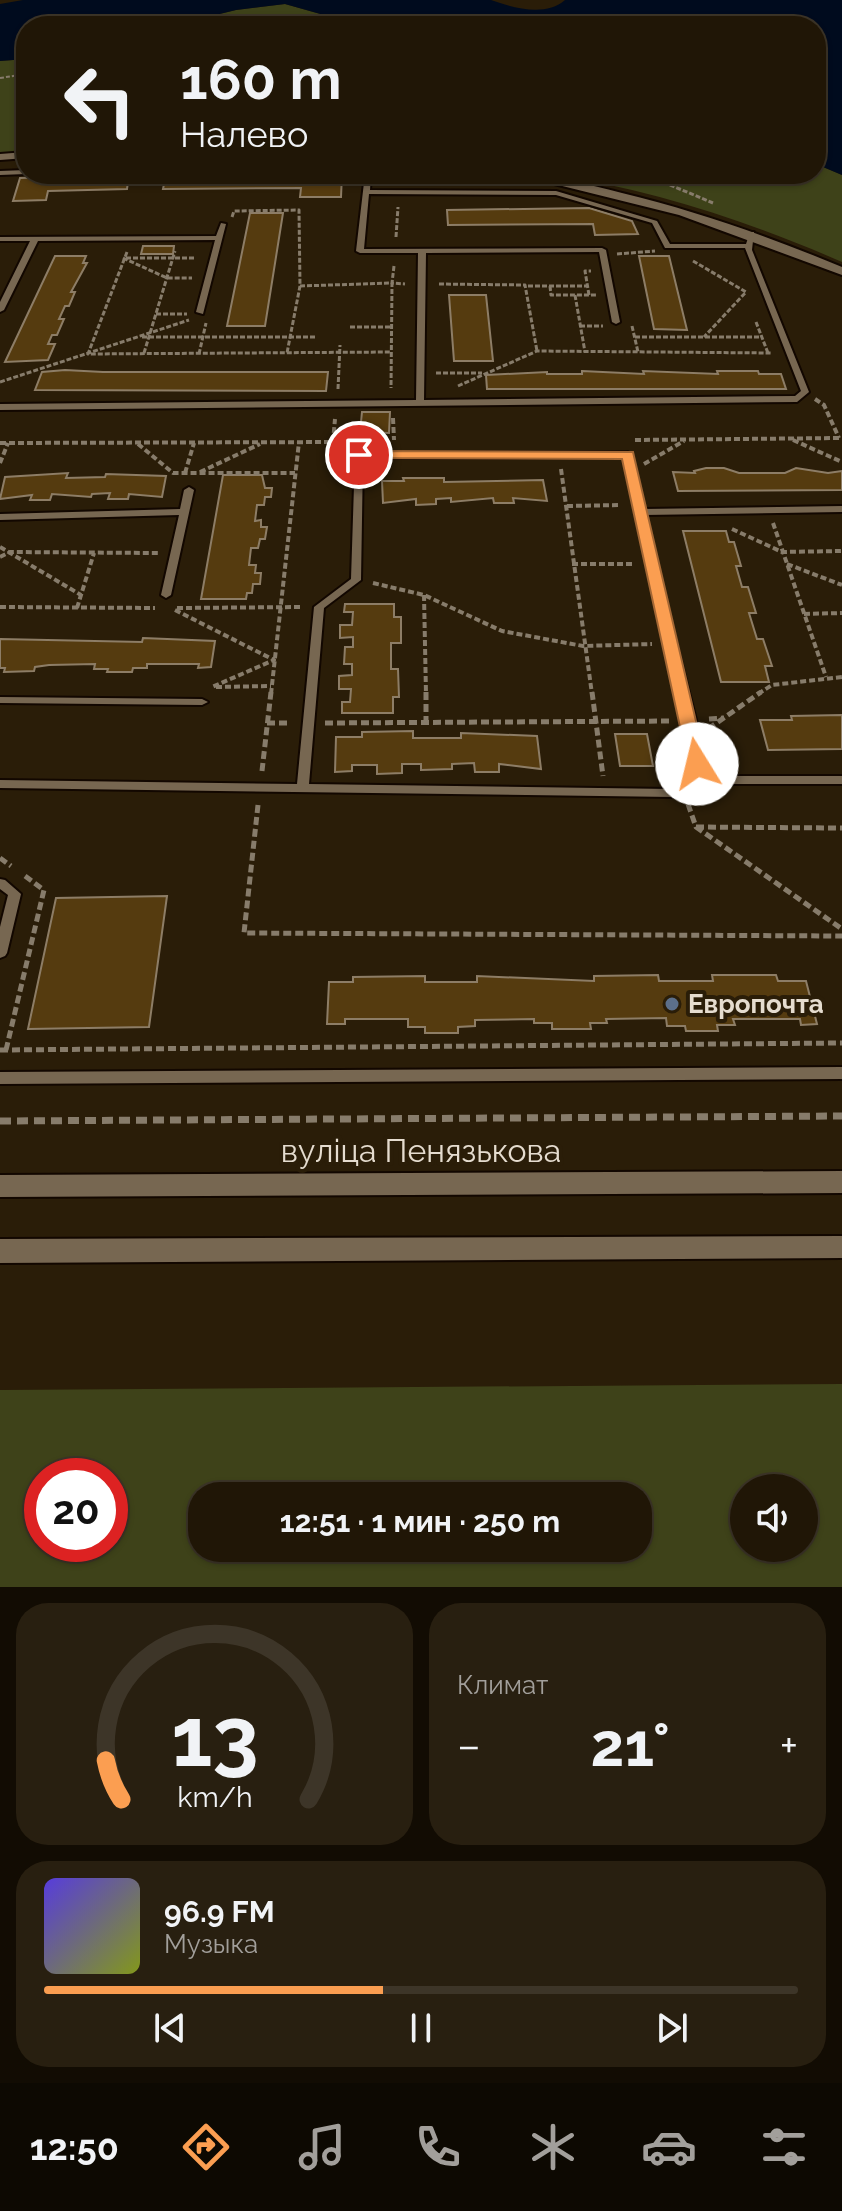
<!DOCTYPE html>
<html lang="ru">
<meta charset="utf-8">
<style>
:root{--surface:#201606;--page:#281f10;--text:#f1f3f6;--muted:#a29f9b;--line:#3d3528;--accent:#fb9e51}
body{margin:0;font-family:Raleway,sans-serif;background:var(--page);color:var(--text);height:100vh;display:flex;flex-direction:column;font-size:30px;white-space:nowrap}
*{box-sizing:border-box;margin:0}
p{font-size:26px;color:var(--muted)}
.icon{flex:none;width:44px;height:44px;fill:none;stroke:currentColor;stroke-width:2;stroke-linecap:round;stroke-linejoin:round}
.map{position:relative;height:1587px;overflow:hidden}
.drawer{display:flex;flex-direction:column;gap:16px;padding:16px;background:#120c03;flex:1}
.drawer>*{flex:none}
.top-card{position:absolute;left:16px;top:16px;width:810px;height:168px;border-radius:32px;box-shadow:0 2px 6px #0004,0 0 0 2px var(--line);background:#201606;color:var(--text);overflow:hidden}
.tools{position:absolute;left:730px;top:1474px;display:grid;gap:16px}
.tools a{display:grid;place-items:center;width:88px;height:88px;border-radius:50%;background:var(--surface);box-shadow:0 2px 6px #0004,0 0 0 2px var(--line);font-size:40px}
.speed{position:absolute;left:24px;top:1458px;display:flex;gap:16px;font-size:40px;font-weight:700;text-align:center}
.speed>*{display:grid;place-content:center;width:104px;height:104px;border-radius:50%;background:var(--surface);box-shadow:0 2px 6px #0004,0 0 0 2px var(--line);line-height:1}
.speed .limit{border:12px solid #d22;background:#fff;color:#111}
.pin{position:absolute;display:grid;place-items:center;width:68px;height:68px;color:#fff;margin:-34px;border:4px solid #fff;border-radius:50%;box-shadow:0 2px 8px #0007}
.me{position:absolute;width:88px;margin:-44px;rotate:351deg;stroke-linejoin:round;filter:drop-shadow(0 0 6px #0008)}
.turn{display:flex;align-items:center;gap:28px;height:168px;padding:0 32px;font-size:36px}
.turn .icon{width:104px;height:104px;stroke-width:2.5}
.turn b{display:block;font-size:56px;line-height:68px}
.big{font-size:60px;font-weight:700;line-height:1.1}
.drawer .card{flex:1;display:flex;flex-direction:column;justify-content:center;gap:12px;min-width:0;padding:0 28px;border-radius:32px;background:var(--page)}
.drawer .dial{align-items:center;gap:0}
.dial svg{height:208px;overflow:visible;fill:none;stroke:var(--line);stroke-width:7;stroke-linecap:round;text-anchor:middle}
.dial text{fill:var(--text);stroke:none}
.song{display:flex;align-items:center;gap:24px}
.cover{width:96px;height:96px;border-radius:12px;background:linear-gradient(135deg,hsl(250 70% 55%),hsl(70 70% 35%))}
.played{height:8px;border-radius:4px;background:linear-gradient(90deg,var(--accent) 45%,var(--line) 45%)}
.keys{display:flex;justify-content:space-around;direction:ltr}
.heat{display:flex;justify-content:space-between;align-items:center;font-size:44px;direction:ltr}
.drawer .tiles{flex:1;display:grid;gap:16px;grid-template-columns:1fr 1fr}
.card:last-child{grid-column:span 2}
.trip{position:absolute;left:188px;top:1482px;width:464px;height:80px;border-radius:32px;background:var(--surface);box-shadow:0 2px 6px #0004,0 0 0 2px var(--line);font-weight:700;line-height:80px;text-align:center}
.menu{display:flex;height:128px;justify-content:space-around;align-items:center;background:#0d0902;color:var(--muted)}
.menu .icon{width:56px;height:56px}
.menu .active{color:var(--accent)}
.menu b{font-size:36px;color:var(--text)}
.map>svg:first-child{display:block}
.green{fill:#3e4219;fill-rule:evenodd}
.water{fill:#000b1e}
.building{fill:#553b0f;stroke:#8d7d66;stroke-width:2}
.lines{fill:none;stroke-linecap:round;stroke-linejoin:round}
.service-casing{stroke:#120700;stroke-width:4}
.minor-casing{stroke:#120700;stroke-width:4}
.path-far4{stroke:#877c6b;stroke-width:2;stroke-dasharray:4 2;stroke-linecap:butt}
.path-far3{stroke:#877c6b;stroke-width:3;stroke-dasharray:5 2;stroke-linecap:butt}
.path-far2{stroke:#877c6b;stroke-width:4;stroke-dasharray:6 3;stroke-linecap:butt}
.path-far1{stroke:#877c6b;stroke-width:5;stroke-dasharray:8 4;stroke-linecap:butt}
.path{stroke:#877c6b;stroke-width:7;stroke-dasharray:11 6;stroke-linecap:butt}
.service{fill:#776751;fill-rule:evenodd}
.minor{fill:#776751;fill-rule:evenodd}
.route{fill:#fb9e51;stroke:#a36735;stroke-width:2}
.service-dot{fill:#5c6f8a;stroke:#2a1d08;stroke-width:3}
.labels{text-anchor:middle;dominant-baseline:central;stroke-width:8;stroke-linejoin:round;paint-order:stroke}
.poi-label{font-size:26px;font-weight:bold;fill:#e5dccf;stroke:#2a1d08;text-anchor:start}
.near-street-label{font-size:32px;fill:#e5dccf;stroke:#2a1d08}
</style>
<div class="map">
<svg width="842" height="1587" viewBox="0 0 842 1587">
<rect width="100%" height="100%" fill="#2a1d08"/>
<g class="green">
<polygon points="285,4 363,26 170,26 236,10"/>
<polygon points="26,59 26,152 0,154 0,61"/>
<path d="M816 164 842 175V262C748 221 653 190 552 174H816Z"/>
<path d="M842 1384V1587H0V1390ZM42 1476H110V1544H42ZM744 1488H804V1548H744ZM638 1496V1548H202V1496Z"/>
</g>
<path class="water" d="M23 0H491C513 8 546 17 565 0H842V175L816 164V26H363L285 4 236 10 170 26H26V59L0 61V4Z"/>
<g class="building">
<polygon points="342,174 341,197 300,197 301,188 163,189 166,175"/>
<polygon points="129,175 127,189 48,191 46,200 13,201 20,178"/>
<polygon points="589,208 632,221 638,234 595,235 593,224 448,225 447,210"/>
<polygon points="250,213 283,213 265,326 227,326"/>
<polygon points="143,246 174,246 173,254 141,254"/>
<polygon points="55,256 86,256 83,263 87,263 71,292 75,292 69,306 65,306 59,319 64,319 57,335 52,335 48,344 55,344 48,360 5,362"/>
<polygon points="639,256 669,256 687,330 654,329"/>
<polygon points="449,295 486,295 493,361 454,361"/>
<polygon points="65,370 103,372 328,372 326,391 35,390 42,372"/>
<polygon points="582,371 644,374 643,371 718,374 717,371 758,371 759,374 781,374 786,389 487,389 486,375 547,372 547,374 582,374"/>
<polygon points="362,412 390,412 389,433 360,432"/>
<polygon points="706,468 724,468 739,473 785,473 796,468 828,473 842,471 842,490 678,491 673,472 695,473 694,471"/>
<polygon points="68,473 66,478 105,477 106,474 166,476 162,497 129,494 128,499 108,499 110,493 92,494 91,497 52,494 50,500 30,500 32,495 0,499 5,477"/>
<polygon points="223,475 262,475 265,488 272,488 271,497 265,497 264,505 257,505 255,521 261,520 261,527 267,527 265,539 260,539 258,548 251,548 249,565 256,565 255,573 261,573 260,584 253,584 252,593 247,593 246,599 201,599"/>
<polygon points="403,478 444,478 444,482 543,480 547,501 513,498 514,503 494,503 493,498 451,502 451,498 436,499 436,504 416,505 416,499 383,503 382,481 404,481"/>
<polygon points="683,531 726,531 729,542 734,542 741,566 736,566 742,587 748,587 756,613 749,613 757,639 763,639 772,666 765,666 769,682 721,682"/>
<polygon points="345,604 394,604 394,617 401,617 401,643 391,643 391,669 398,669 399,697 393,697 393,713 342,713 342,702 350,702 351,689 339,689 339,676 352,675 352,664 344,664 345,647 353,647 353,637 340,638 340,625 352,625 353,612 344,612"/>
<polygon points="143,638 215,641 211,667 198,668 199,664 147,664 147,668 133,668 132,672 107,672 108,669 94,669 95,664 49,665 35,667 34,671 4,672 5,668 0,668 0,639 142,642"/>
<polygon points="842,715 842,749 768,750 760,720 792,720 791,716"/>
<polygon points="413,731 413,738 461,738 461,733 537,736 541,769 499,764 499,772 475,772 474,763 452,764 452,769 421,770 421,764 402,764 402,773 377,774 377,765 352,765 352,771 335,772 336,737 362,737 362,732"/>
<polygon points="615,734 647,734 653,766 620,766"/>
<polygon points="167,896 149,1027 28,1029 56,898"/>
<polygon points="658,975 659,981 713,981 712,975 776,975 778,981 806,981 817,1024 801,1025 800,1019 733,1019 735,1025 717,1025 718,1031 686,1031 685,1026 667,1026 666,1018 606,1019 607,1023 590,1023 591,1029 552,1029 552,1023 534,1023 534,1019 475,1020 475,1026 458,1027 458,1033 425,1033 425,1027 408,1027 408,1019 345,1019 345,1024 327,1024 329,982 353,982 353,977 425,976 425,982 477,982 477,976 594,981 594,976"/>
</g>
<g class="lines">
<defs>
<g id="service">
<polygon points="26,170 26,174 0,175 0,171"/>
<path d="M365 174H371L370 190 556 191 657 221 670 244H746L750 232H754L752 250 809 392 797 402 0 410V404L416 400 418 253H360L356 251ZM369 194 556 195 652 223 665 248H745L801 391 795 396 424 400 426 253 599 252 612 322 616 324 620 322 606 250 602 248 364 249Z"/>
<polygon points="221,223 226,224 203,314 196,312 215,240 38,241 4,310 0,312 0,302 30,241 0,241 0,237 216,236"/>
<path d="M359 452H628L632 455 643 509 842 506V512L644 515 696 720 706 776H842V784H703L673 797 0 788V780L297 784 314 607 351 579 355 455ZM363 458H624C644 565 675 670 695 778L671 789 309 784 324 608 361 580Z"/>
<polygon points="189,487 194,490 171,595 166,598 161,595 179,515 0,520 0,514 180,509 184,490"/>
<polygon points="0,697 202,699 208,702 202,705 0,703"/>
<polygon points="0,879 5,880 21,894 7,953 5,956 0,958 0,927 8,895 0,889"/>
<polygon points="842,1067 842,1079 0,1084 0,1072"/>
</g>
<g id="minor">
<polygon points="26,152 26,158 0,160 0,154"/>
<path d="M514 174C550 174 586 184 622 193 697 211 770 237 842 267V275L679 215Z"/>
<polygon points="842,1171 842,1193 0,1197 0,1175"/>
<polygon points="842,1236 842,1258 0,1263 0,1239"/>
</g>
</defs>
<use href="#service" class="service-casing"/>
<use href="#minor" class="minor-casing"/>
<polyline class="path-far4" points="0,78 26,74"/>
<g class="path-far3">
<polyline points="644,174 713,203"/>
<polyline points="232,217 234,211 299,210 300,286 287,353"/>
<polyline points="396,237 398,207"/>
<polyline points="127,252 88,354 390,352"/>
<polyline points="617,254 655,251"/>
<polyline points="123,258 167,278 192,278"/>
<polyline points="126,258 196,258"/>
<polyline points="693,261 746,292 704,337"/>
<polyline points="394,266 392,283 405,284"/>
<polyline points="439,284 525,285 537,351"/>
<polyline points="300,286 392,283 391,388"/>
<polyline points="528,286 588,286"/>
<polyline points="550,286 551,295 596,295"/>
<polyline points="575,295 585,352"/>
<polyline points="589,295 585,271 591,271"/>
<polyline points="156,314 187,314"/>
<polyline points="756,322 768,353"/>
<polyline points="580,326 603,326"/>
<polyline points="632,326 638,352"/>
<polyline points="350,327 391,327"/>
<polyline points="142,337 315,337"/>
<polyline points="635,337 762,337"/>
<polyline points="144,353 175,251"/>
<polyline points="199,354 206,323"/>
<polyline points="436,373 482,373"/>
<polyline points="0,382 189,320"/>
<polyline points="458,386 537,351 772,353"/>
<polyline points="338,389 340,345"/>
</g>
<g class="path-far2">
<polyline points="815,399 824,405 839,438"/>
<polyline points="393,418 394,440"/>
<polyline points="635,440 842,438"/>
<polyline points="793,440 842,462"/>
<polyline points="333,442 335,419"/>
<polyline points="0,443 349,442"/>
<polyline points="138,444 173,473 295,473"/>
<polyline points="0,463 8,443"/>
<polyline points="644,464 684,441"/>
<polyline points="561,469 592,694"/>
<polyline points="200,472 260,444"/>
<polyline points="185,473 194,443"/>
<polyline points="567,506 621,505"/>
<polyline points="773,523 826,677"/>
<polyline points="732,529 782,552 842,551"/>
<polyline points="0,547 81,595"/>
<polyline points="0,557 10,552 158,553"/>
<polyline points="572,564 634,564"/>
<polyline points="787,564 842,585"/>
<polyline points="373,583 424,595 502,631 583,646 652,644"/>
<polyline points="424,595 426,694"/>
<polyline points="0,607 155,608"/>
<polyline points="77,608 94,553"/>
<polyline points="177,608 303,607"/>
<polyline points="175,610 274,660 212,687"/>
<polyline points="804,614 842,613"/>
<polyline points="216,687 271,686"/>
<polyline points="271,694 299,442"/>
<polyline points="758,694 772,685 842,677"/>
</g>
<g class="path-far1">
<polyline points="426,692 426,723"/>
<polyline points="592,692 603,776"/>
<polyline points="709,719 724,718"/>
<polyline points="267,723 291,723"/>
<polyline points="325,723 671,721"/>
<polyline points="708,729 761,692"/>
<polyline points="262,771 271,692"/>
<polyline points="688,804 696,827 842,929"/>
<polyline points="258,805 244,933 842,936"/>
<polyline points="696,827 842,828"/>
<polyline points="0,858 11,866"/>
<polyline points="0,1050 842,1043"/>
<polyline points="6,1050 44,890 25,876"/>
</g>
<polyline class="path" points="0,1121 842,1116"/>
<use href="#service" class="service"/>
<use href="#minor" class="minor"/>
</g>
<polygon class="route" points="359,451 633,452 706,764 703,768 691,768 688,764 622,459 355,458 355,452"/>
<circle class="service-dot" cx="672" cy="1004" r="8"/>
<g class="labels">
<g class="poi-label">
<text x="688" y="1004">Европочта</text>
</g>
<g class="near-street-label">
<text x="421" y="1150">вуліца Пенязькова</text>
</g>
</g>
</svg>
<div class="tools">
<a><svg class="icon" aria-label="sound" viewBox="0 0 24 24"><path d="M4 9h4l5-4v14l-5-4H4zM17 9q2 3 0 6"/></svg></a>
</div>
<div class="speed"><div class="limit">20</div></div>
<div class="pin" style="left:359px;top:455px;background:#d93025"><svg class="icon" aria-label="arrive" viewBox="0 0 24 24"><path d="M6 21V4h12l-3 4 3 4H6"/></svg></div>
<svg class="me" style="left:697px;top:764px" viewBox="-20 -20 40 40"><circle r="19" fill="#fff"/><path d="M0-13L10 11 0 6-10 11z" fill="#fb9e51"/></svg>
<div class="trip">12:51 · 1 мин · 250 m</div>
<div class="top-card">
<div class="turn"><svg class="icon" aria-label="left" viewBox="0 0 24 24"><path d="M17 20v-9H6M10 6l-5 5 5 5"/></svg><div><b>160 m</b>Налево</div></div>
</div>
</div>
<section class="drawer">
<div class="tiles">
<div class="card dial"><svg viewBox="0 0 100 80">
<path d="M14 69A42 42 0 1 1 86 69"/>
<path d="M14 69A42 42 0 0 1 8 54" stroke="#fb9e51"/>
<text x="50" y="56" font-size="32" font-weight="700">13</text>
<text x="50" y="72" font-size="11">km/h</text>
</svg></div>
<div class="card"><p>Климат</p>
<div class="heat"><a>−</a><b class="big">21°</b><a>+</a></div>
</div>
<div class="card">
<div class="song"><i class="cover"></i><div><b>96.9 FM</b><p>Музыка</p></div></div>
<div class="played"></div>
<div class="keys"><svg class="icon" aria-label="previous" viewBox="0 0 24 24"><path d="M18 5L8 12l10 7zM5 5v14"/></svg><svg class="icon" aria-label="pause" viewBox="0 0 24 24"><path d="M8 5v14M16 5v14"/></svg><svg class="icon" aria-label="next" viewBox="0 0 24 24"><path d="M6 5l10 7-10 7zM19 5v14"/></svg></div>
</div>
</div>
</section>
<nav class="menu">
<b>12:50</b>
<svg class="icon active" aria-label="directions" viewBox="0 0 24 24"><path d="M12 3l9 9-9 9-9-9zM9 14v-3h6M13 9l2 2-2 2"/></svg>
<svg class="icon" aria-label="music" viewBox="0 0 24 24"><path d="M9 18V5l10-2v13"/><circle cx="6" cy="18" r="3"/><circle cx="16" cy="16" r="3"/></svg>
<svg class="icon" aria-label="phone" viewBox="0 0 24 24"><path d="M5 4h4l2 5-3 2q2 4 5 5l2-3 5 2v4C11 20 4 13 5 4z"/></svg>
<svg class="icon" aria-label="climate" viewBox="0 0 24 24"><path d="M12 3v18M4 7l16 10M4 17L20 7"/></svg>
<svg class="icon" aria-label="car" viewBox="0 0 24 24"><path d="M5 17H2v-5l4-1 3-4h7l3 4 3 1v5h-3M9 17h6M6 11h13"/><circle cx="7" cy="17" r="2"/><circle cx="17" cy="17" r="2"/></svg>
<svg class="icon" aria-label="filters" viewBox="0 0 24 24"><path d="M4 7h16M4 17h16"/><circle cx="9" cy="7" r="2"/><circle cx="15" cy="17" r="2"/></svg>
</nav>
